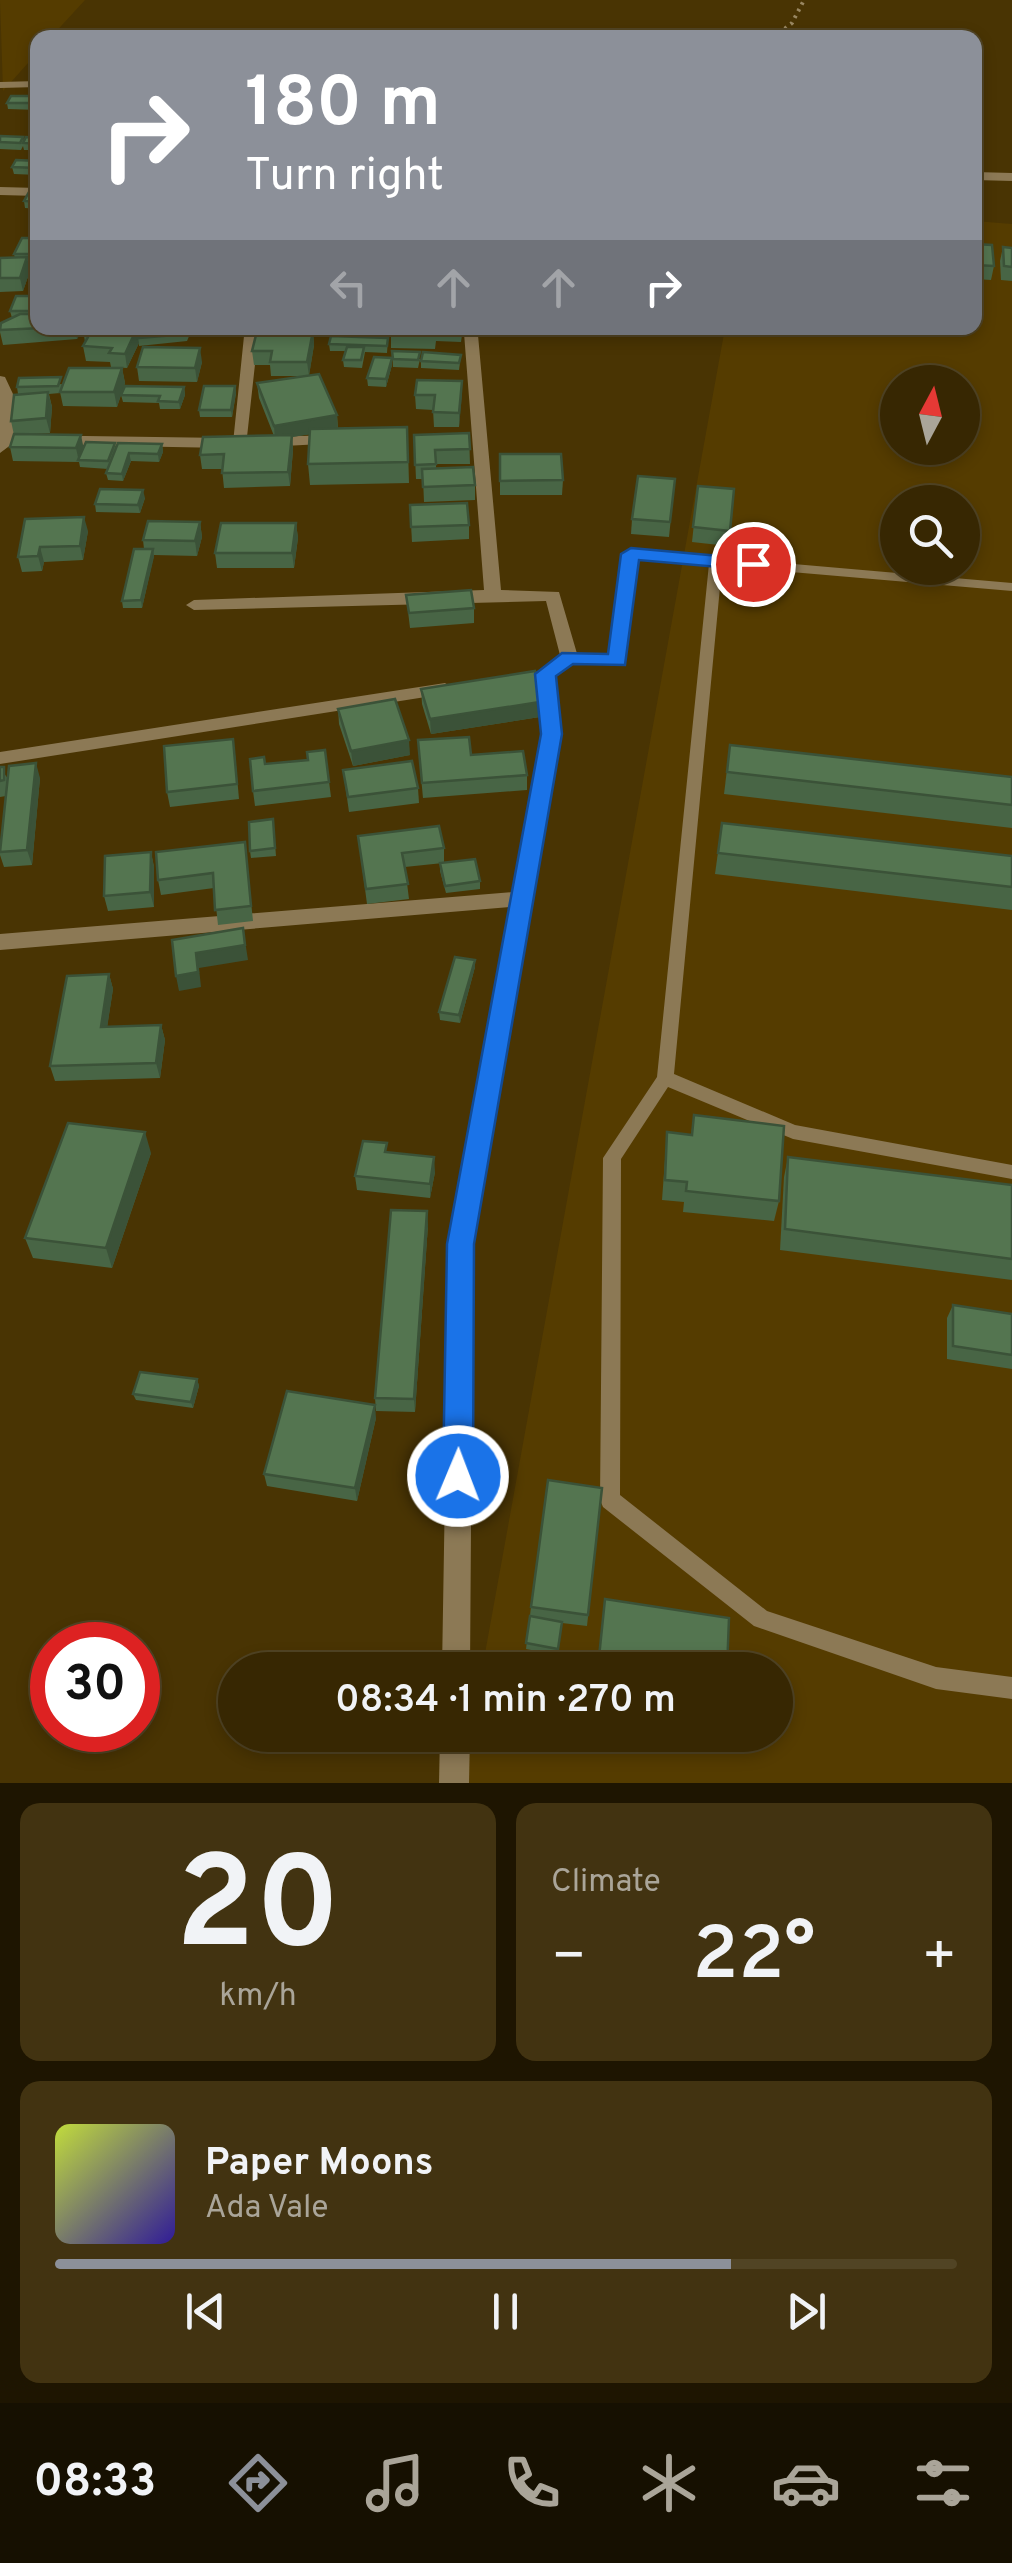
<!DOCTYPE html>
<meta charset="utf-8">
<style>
:root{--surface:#372702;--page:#423311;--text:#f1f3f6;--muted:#aaa599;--line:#514424;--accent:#8c9099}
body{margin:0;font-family:Overpass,sans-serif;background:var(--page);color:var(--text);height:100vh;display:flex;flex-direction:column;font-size:38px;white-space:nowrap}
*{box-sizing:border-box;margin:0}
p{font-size:32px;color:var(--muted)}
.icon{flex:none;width:55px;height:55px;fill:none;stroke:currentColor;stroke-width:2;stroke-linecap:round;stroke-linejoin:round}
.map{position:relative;height:1783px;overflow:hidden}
.sheet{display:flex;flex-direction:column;gap:20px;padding:20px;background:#1e1501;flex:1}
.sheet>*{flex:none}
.hud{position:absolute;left:30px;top:30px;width:952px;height:305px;border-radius:20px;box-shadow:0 5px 15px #0003,0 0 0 2px var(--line);background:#8c9099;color:#fff;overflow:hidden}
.needle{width:65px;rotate:7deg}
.controls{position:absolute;left:880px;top:365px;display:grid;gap:20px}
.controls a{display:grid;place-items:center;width:100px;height:100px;border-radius:50%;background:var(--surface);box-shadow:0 5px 15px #0003,0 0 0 2px var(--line);font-size:50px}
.speed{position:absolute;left:30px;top:1622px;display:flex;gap:20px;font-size:50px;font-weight:700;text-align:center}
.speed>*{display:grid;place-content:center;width:130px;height:130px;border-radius:50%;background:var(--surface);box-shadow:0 5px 15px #0003,0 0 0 2px var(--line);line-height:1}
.speed .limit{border:15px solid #d22;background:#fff;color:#111}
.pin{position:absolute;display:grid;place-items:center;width:85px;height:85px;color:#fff;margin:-42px;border:5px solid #fff;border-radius:50%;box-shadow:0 2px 10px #0007}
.me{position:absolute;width:110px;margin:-55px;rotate:1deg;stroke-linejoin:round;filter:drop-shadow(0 0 8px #0008)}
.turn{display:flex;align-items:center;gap:35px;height:210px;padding:0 50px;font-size:45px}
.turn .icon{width:130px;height:130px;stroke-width:2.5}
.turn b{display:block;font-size:70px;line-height:85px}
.lanes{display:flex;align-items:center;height:95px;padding:0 50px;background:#0003;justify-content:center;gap:50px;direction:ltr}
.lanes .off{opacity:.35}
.big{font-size:75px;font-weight:600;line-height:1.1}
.sheet .tile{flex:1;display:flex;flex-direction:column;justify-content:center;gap:15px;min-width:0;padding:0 35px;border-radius:20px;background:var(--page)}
.sheet .dial{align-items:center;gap:0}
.dial b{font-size:130px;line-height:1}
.song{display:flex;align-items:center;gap:30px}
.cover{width:120px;height:120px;border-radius:15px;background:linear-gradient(135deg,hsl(70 70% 55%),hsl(250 70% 35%))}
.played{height:10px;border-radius:5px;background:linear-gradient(90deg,var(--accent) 75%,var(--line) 75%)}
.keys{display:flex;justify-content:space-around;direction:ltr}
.heat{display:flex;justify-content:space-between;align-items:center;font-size:55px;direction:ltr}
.sheet .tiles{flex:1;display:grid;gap:20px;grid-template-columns:1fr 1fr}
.tile:last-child{grid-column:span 2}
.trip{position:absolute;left:218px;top:1652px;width:575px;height:100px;border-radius:50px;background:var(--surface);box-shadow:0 5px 15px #0003,0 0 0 2px var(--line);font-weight:600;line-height:100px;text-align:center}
.tabs{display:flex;height:160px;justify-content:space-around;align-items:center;background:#161001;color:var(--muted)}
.tabs .icon{width:70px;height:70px}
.tabs .on{color:var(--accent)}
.tabs b{font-size:45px;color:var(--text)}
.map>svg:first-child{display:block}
.built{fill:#553c00;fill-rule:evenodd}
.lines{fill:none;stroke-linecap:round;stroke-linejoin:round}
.path{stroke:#998761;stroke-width:4;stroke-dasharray:2.5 5;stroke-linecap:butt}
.service{fill:#8c7955;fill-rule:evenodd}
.minor{fill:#8c7955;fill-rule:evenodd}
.wall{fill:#486545}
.shaded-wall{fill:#3b5238}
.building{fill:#547550;stroke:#3b5238;stroke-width:2.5}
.route{fill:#1a73e8;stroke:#114b97;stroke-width:2.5}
</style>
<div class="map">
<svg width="1012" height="1783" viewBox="0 0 1012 1783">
<rect width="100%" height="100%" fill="#493403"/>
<g class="built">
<polygon points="0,0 85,0 51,37 38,38 37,53 3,91"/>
<path d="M975 221 1012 224V1783H461L470 1735H775V1670H482L725 328H975ZM898 382H962V448H898ZM898 502H962V568H898Z"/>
</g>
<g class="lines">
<polyline class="path" points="773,38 792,23 804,0"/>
<polygon class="service" points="631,550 1012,583 1012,591 722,566 674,1074 795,1125 1012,1165 1012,1179 793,1139 668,1087 621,1159 620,1495 767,1611 936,1667 1012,1677 1012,1699 936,1689 754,1626 603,1507 600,1500 603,1158 657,1077 709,564 637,558 623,663 564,660 562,657 564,654 569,653 612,655 625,554"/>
<g class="minor">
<polygon points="38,81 38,87 0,88 0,82"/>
<polygon points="975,172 1012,173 1012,181 975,180"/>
<polygon points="0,187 38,188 38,196 0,195"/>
<polygon points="128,328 259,328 246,446 241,448 234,443 226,448 12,444 0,453 0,376 5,377 13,394 15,435 226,438 233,443 244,336 135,332"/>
<polygon points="472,328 489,328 478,335 501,590 559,592 578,657 555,675 560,734 473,1244 470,1670 442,1670 449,1244 510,907 0,950 0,934 513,892 542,734 537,673 560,655 546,601 194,610 186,605 194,600 484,590 464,333"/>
<polygon points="336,435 341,437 341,443 265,447 257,442 265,437"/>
<polygon points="445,683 454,689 451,693 0,764 0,752"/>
<polygon points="440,1735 470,1735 469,1783 439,1783"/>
</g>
</g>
<g class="wall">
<polygon points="38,96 38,110 8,109 7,103"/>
<polygon points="0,136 23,137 24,141 38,138 38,150 24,150 23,146 21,150 0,149"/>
<polygon points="38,161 38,175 14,174 12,167"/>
<polygon points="38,192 38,209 25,208 24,201"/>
<polygon points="36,238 38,246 30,261 28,261 30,271 23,291 0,292 0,258 15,258 14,254"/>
<polygon points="975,244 994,266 991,280 975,279"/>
<polygon points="1003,247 1012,248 1012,281 1001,280 1000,261"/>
<polygon points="38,296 38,310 36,314 38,328 81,328 82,331 77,339 3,345 0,332 1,323 12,318 10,311"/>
<polygon points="84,328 138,328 140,335 189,328 190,334 187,341 139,346 139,343 127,368 111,367 110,362 86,361 83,346 85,342 83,330"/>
<polygon points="391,328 463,328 461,342 436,341 435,349 391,348"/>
<polygon points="313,331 314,345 309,375 337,415 338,428 408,448 409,483 310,485 308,464 310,434 292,437 293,450 290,486 224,488 222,469 202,469 200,455 274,436 259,398 257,383 302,376 271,376 270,365 254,365 252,351"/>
<polygon points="388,338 387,353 365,352 362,368 344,367 343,360 345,351 330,351 329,344"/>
<polygon points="392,351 420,359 418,368 393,367"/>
<polygon points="461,355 459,370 421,368 421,361"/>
<polygon points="392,358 392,365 386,387 368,386 367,378"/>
<polygon points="202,362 197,382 139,381 137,367"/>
<polygon points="122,368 125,383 117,407 63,406 60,392"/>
<polygon points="462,381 459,427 434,427 433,410 416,409 415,395"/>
<polygon points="62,384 60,393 49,394 52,407 50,433 28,434 83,448 115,443 116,448 162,444 163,452 159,462 131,461 123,481 108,480 106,473 108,469 80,467 79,462 13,461 10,447 14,435 11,421 18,394 17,387"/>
<polygon points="235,386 236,393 232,417 200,417 199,410"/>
<polygon points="184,387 185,395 180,409 160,409 159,403 123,402 121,395"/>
<polygon points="469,433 470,464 436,464 436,468 475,485 475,500 424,502 423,479 416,479 414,435"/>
<polygon points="500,454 563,480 562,495 500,495"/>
<polygon points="675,479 669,537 631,534 632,519"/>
<polygon points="698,486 734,489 728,546 692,542"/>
<polygon points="145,498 140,513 96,512 95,504"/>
<polygon points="410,505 469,525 469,539 412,542"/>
<polygon points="25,519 88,531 83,560 44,562 42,571 22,572 18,557"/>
<polygon points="200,522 202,537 197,556 154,555 142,608 123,608 122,601 144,549 143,540"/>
<polygon points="296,523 298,538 294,568 217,568 215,553"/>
<polygon points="406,595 474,608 474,623 410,628"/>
<polygon points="421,689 546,701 546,716 431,734 422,704"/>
<polygon points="338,709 410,755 353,766 339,724"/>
<polygon points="730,745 1012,777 1012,828 724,794"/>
<polygon points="325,750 331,797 255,806 253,791 265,764 308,760"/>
<polygon points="235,754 239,799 170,807 167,792"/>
<polygon points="471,755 527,775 527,790 423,798 419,756"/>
<polygon points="0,767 8,779 40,778 32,865 4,867 0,855 0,846 6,796 0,797"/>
<polygon points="343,770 418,788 419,803 349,812"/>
<polygon points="273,819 276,856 251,858 250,851"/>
<polygon points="722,823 1012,856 1012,910 715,874"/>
<polygon points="358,836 444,848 444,863 480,881 480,889 446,893 440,871 440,863 443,863 405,867 409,899 367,904"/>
<polygon points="245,842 253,921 218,925 214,888 161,895 158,880"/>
<polygon points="151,852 154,867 154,907 108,911 104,896"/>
<polygon points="475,960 475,967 460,1023 440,1020 439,1012"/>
<polygon points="109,974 113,989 107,1027 161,1025 165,1040 160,1078 55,1081 50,1066"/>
<polygon points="694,1115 779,1201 774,1221 683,1212 684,1202 662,1200 667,1132 691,1135"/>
<polygon points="388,1152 435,1172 430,1198 357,1190 355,1176"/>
<polygon points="151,1153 112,1268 33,1258 25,1238"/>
<polygon points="788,1157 1012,1185 1012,1280 780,1250 784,1177"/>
<polygon points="428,1225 415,1412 376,1411 375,1398"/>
<polygon points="953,1305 1012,1314 1012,1369 947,1359 947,1318"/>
<polygon points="197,1379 199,1386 193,1408 136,1400 133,1394"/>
<polygon points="376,1418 357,1501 267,1486 264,1474"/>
<polygon points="602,1488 587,1626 562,1623 557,1655 526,1649 531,1607"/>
<polygon points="605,1599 727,1670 609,1670 598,1668"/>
</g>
<g class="shaded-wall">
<polygon points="36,238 38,246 30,261 29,254"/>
<polygon points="27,257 30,271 23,291 20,278"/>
<polygon points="75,328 81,328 82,331 77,339"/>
<polygon points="137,328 140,338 138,338 139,343 127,368 125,354"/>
<polygon points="313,331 314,345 309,376 307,362"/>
<polygon points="200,348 202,362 197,382 195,368"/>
<polygon points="392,358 392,365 386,387 386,379"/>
<polygon points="122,368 125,383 117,407 114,392"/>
<polygon points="462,381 462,395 459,427 459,413"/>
<polygon points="235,386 236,393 232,417 231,410"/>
<polygon points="184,387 185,395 180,409 179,402"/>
<polygon points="48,392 52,407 50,433 46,418"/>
<polygon points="337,415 338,430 292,437 293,450 290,486 288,472 275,440 274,426"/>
<polygon points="81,435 84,450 79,462 76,448"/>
<polygon points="162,444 163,452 159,462 158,454"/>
<polygon points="129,453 131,461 123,481 122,474"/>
<polygon points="143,490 145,498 140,513 138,505"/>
<polygon points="84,517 88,531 83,560 80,546"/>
<polygon points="200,522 202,537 197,556 195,541"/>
<polygon points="296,523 298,538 294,568 292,553"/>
<polygon points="40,547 44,562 42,571 38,556"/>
<polygon points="153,549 154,557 142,608 141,600"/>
<polygon points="546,701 546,716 431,734 430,719"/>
<polygon points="409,740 410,755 353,766 351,751"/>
<polygon points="36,763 40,778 32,865 27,850"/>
<polygon points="151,852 154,867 154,907 150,892"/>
<polygon points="243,928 248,960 199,968 201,987 179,991 176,976 196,953"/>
<polygon points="475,960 475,967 460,1023 459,1015"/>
<polygon points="109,974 113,989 105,1042 101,1027"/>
<polygon points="161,1025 165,1040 160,1078 156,1063"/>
<polygon points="145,1132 151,1153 112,1268 106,1248"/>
<polygon points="434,1157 435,1172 430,1198 430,1184"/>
<polygon points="427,1211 428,1225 415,1412 414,1399"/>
<polygon points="197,1379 199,1386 193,1408 191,1402"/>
<polygon points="375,1405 376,1418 357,1501 355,1488"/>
</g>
<g class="building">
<polygon points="11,96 38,96 38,103 7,103"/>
<polygon points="0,136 23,137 20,143 0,142"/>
<polygon points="26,137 38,138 38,144 23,143"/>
<polygon points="16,160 38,161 38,168 12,167"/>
<polygon points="29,192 38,192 38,202 24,201"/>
<polygon points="22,238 36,238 29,254 14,254"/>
<polygon points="975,244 992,245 994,266 975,265"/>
<polygon points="1003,247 1012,248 1012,267 1004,266"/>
<polygon points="27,257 20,278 0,278 0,258"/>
<polygon points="16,296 38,296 33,311 10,311"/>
<polygon points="20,314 38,314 38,328 42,328 0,330 1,323"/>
<polygon points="84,328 137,328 125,354 109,353 112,348 83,346 92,330 83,330"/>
<polygon points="142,328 188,328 186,334 138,338"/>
<polygon points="391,328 436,328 434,335 390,334"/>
<polygon points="257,331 313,331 307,362 270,362 272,351 252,351"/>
<polygon points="331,336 388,338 387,346 329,344"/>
<polygon points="143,347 200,348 195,368 137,367"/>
<polygon points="347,347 364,347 361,360 343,360"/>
<polygon points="392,351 420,352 418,360 393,359"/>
<polygon points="423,352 461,355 459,363 421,361"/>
<polygon points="374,357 392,358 386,379 367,378"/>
<polygon points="69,368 122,368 114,392 60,392"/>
<polygon points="319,374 337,415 274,426 257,383"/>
<polygon points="61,377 58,386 17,387 19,378"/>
<polygon points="417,380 462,381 459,413 433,412 435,395 415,395"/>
<polygon points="125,386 184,387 179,402 158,401 160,396 121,395"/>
<polygon points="204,386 235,386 231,410 199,410"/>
<polygon points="48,392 46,418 11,421 14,395"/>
<polygon points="407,427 408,462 308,464 310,429"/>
<polygon points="469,433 470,449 435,450 436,464 415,465 414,435"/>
<polygon points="14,434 81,435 76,448 10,447"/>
<polygon points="292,435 288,472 222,473 224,454 200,455 203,437"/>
<polygon points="86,442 115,443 108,461 78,460"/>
<polygon points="118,443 162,444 158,454 129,453 122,474 106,473"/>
<polygon points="500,454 561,454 563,480 500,481"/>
<polygon points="473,467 475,485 423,487 422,469"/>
<polygon points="638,476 675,479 670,522 632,519"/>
<polygon points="698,486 734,489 730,531 693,527"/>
<polygon points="100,489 143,490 138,505 95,504"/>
<polygon points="467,503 469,525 411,527 410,505"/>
<polygon points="84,517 80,546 40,547 38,556 18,557 25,519"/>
<polygon points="148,521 200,522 195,541 143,540"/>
<polygon points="221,523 296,523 292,553 215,553"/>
<polygon points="134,549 153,549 141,600 122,601"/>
<polygon points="471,590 474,608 409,613 406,595"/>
<polygon points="535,671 546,701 430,719 421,689"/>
<polygon points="395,699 409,740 351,751 338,709"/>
<polygon points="469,737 471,755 523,751 527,775 422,783 418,740"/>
<polygon points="233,739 237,784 167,792 164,746"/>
<polygon points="730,745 1012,777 1012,805 727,772"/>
<polygon points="325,750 329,782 253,791 250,759 264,757 265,764 308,760 307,752"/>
<polygon points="412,761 418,788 348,797 343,770"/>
<polygon points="36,763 27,850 0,852 9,766"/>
<polygon points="0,767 4,767 4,780 0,781"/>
<polygon points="273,819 275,848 250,851 249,822"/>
<polygon points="722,823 1012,856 1012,887 718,853"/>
<polygon points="439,826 444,848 402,853 408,884 366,889 358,836"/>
<polygon points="245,842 251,906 215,910 213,873 158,880 156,852"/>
<polygon points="151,852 150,892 104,896 105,856"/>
<polygon points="475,859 480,881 445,886 440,863"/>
<polygon points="243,928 245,945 196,953 198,972 176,976 172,940"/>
<polygon points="455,957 475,960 459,1015 439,1012"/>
<polygon points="109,974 101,1027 161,1025 156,1063 50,1066 67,976"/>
<polygon points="694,1115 784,1126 779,1201 686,1191 687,1182 665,1180 667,1132 692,1135"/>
<polygon points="68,1123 145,1132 106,1248 25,1238"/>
<polygon points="363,1141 387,1143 385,1152 434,1157 430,1184 355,1176"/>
<polygon points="788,1157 1012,1185 1012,1259 785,1229"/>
<polygon points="391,1210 427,1211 414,1399 375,1398"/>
<polygon points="953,1305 1012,1314 1012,1355 953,1346"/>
<polygon points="140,1372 197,1379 191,1402 133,1394"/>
<polygon points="287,1391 375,1405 355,1488 264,1474"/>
<polygon points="548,1480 602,1488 588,1615 531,1607"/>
<polygon points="605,1599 729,1618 727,1670 684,1670 599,1657"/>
<polygon points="530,1616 562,1622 558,1649 526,1643"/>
</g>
<polygon class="route" points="631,548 753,559 762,564 753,570 639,560 625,665 573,664 556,676 562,734 474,1244 473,1476 469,1486 458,1491 447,1486 443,1476 447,1244 541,734 535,674 562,653 608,654 621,554"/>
</svg>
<div class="controls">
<a><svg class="needle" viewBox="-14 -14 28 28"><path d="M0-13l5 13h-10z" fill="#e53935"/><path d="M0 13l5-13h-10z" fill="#aaa599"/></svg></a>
<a><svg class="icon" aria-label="search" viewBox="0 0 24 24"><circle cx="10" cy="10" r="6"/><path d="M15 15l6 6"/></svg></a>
</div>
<div class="speed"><div class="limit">30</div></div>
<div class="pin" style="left:753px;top:564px;background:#d93025"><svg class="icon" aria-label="arrive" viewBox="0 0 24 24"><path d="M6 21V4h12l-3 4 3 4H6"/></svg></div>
<svg class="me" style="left:458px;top:1476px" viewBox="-20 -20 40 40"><circle r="17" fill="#1a73e8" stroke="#fff" stroke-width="3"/><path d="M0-11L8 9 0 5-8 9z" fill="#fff"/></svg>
<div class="trip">08:34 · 1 min · 270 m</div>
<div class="hud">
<div class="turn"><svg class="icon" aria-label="right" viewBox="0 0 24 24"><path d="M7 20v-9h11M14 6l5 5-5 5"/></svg><div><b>180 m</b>Turn right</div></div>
<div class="lanes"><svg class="icon off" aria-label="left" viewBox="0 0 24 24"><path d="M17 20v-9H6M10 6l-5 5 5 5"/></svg><svg class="icon off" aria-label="ahead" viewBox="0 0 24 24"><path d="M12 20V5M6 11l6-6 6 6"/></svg><svg class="icon off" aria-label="ahead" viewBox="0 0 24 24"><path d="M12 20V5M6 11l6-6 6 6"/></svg><svg class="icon" aria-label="right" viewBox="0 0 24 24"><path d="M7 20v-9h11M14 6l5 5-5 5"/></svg></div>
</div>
</div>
<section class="sheet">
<div class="tiles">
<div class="tile dial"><b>20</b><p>km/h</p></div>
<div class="tile"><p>Climate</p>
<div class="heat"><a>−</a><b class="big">22°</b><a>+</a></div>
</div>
<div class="tile">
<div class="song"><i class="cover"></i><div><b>Paper Moons</b><p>Ada Vale</p></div></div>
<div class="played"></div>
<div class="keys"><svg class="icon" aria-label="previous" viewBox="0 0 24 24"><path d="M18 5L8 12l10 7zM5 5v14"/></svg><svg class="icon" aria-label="pause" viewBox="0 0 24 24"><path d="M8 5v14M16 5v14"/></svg><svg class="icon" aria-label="next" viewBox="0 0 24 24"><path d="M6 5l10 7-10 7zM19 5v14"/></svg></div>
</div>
</div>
</section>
<nav class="tabs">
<b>08:33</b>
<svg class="icon on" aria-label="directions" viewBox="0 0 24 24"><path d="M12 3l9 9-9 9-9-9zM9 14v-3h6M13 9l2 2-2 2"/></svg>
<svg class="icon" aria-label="music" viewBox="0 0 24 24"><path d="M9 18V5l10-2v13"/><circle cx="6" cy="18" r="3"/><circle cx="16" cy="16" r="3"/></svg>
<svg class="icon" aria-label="phone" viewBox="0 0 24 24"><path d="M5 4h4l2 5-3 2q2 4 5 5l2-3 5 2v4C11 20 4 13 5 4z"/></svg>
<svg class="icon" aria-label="climate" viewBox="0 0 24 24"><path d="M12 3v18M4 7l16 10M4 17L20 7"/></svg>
<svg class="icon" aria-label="car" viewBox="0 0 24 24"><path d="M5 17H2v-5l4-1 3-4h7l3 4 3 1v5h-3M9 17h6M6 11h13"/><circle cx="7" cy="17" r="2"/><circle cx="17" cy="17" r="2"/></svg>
<svg class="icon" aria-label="filters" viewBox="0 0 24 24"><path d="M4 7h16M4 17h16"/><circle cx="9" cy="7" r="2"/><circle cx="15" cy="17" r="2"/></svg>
</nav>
